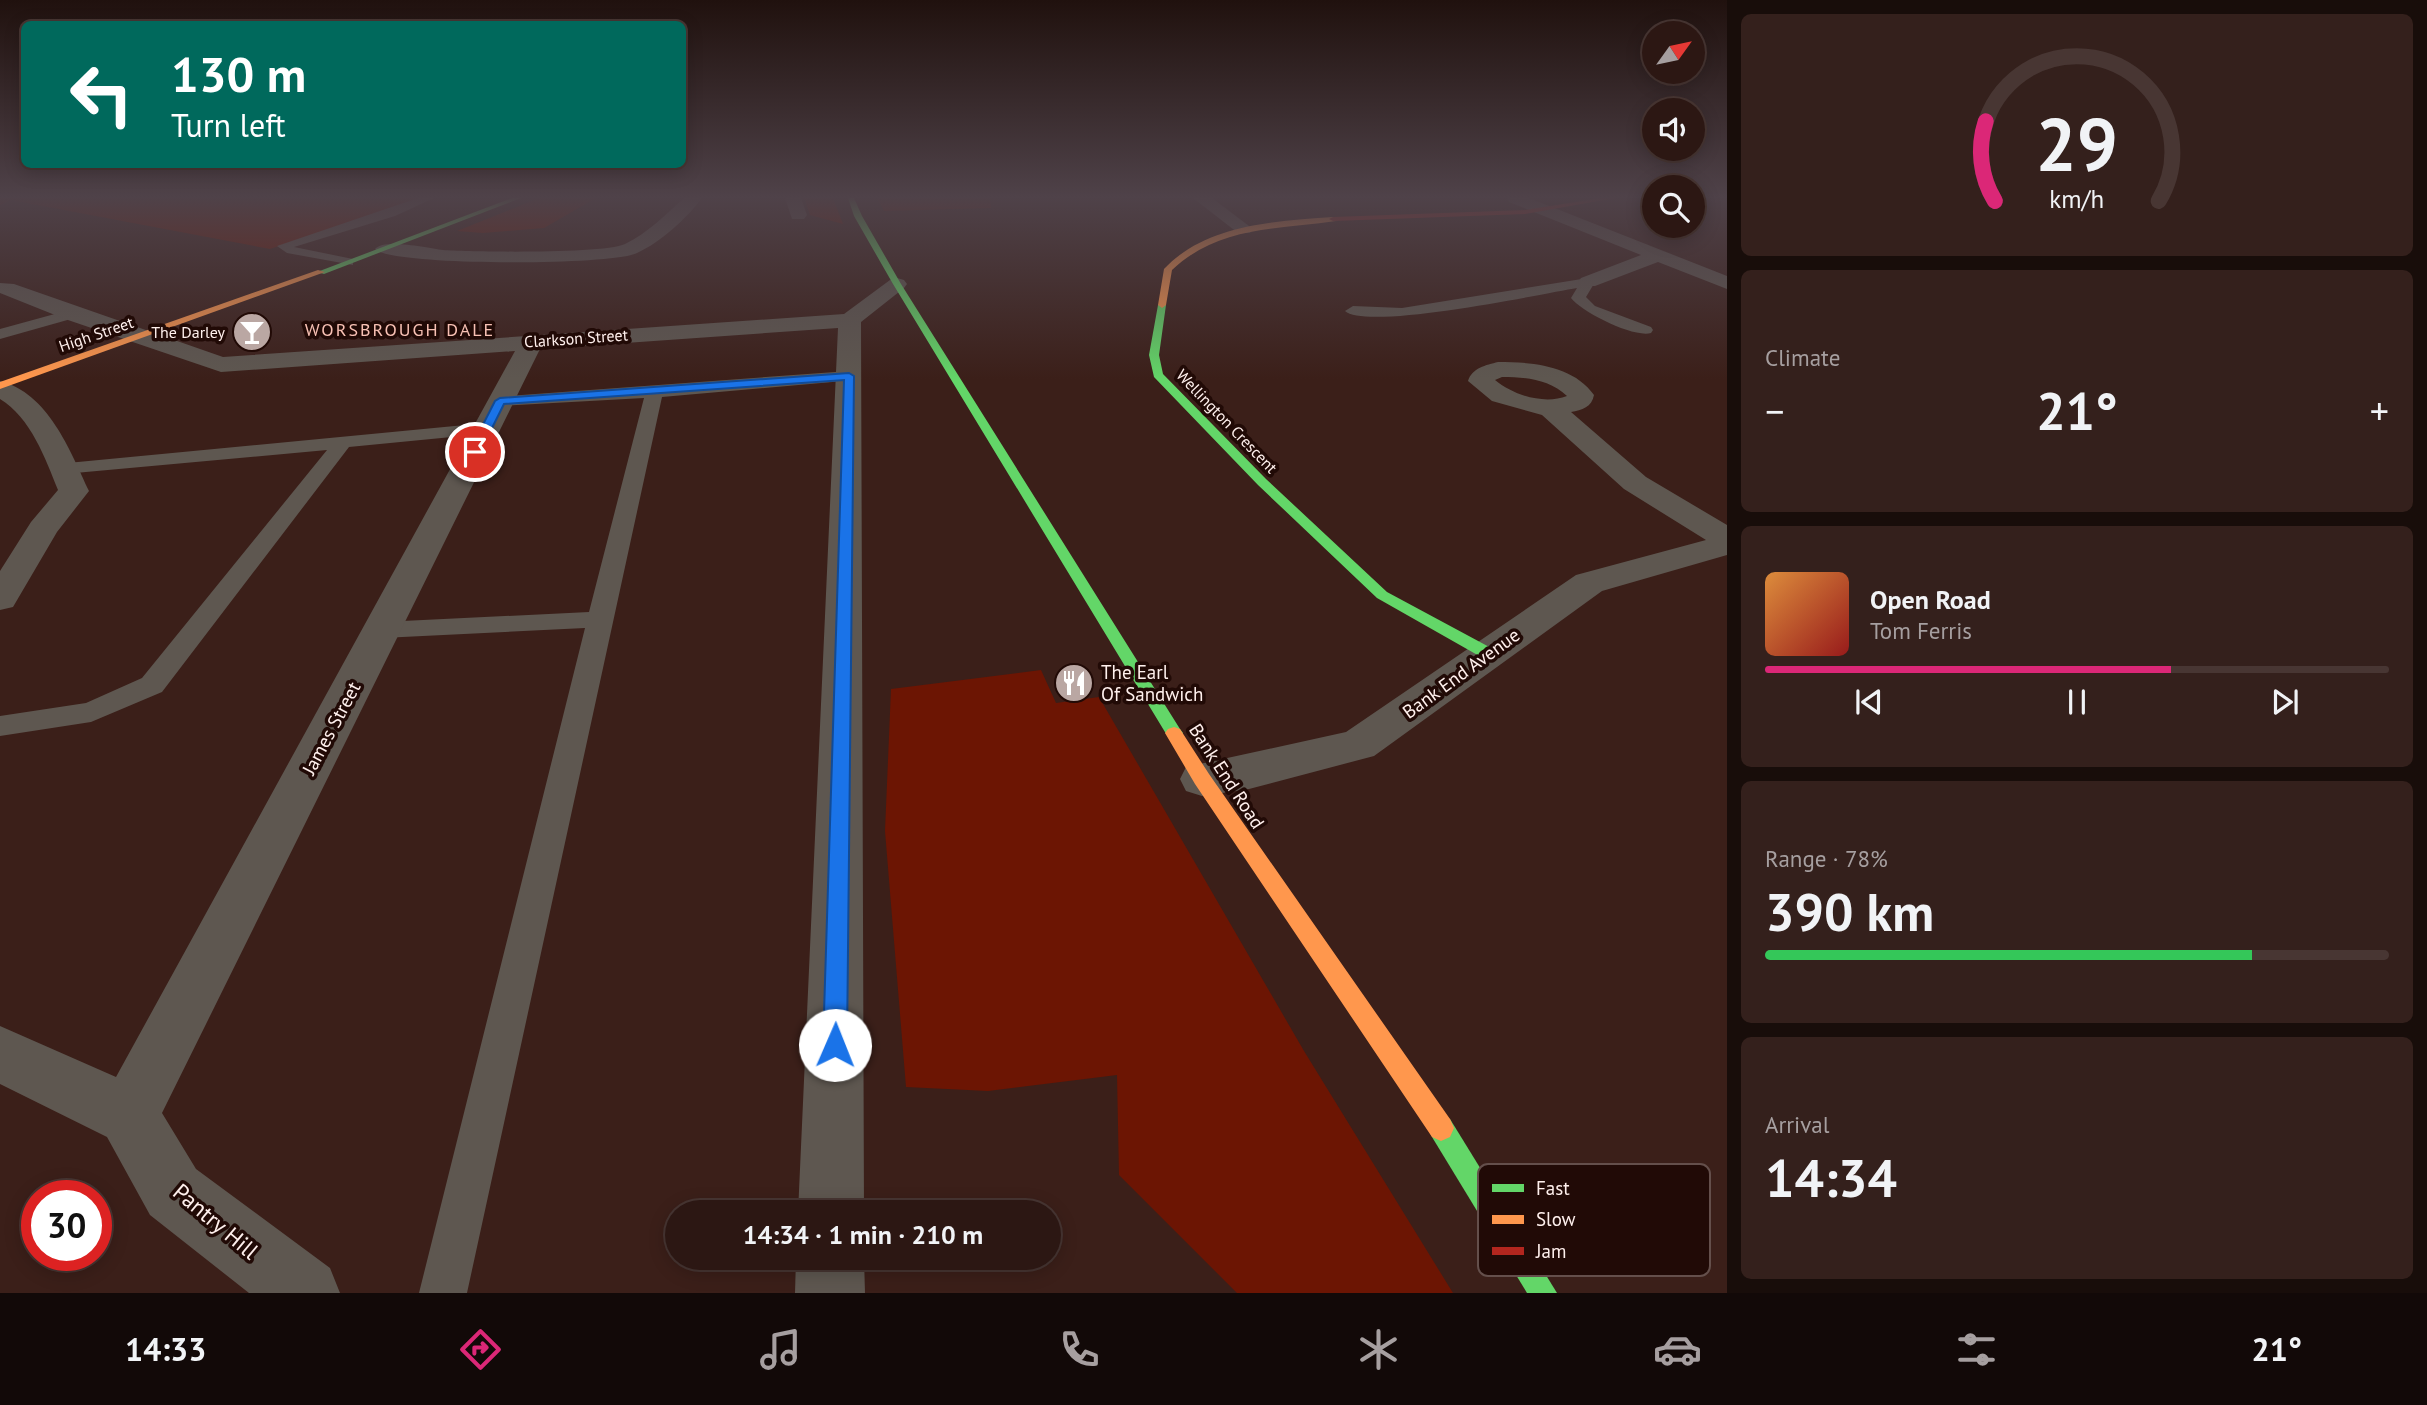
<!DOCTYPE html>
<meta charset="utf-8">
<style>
:root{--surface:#2c1713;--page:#34201c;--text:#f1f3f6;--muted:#a69fa0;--line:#483633;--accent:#db2777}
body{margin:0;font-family:"PT Sans",sans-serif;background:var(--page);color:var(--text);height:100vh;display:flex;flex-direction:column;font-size:26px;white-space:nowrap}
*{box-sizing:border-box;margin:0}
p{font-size:23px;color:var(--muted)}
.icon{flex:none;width:38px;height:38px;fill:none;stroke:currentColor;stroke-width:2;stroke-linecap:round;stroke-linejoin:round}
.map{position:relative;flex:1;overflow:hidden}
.details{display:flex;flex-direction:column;gap:14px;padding:14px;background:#180d0a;width:700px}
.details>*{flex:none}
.guide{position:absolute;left:21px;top:21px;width:665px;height:147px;border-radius:10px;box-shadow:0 4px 18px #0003,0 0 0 2px var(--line);background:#00695c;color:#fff;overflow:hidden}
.needle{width:46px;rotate:57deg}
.controls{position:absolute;left:1642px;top:21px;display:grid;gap:14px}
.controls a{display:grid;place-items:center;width:63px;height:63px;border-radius:50%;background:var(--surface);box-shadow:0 4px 18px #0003,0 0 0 2px var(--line);font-size:35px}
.speed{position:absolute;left:21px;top:1180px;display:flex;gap:14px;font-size:35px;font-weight:700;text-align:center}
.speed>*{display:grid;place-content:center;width:91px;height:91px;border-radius:50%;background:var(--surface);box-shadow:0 4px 18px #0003,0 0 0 2px var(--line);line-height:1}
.speed .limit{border:10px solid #d22;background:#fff;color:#111}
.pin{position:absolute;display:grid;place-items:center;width:60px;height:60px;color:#fff;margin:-30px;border:4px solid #fff;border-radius:50%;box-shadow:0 2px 7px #0007}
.me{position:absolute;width:77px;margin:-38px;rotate:1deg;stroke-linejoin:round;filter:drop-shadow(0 0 5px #0008)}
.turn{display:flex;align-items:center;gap:24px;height:147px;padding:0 35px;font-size:32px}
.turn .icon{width:91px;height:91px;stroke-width:2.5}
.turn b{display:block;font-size:49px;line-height:60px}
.big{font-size:52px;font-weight:800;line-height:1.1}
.details .widget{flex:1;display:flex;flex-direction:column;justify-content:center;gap:10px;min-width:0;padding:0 24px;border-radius:10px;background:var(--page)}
.details .dial{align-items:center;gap:0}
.dial svg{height:182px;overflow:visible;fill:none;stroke:var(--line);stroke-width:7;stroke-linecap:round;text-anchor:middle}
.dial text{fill:var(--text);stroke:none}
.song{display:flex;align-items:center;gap:21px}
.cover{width:84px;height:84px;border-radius:10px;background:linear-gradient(135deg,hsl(30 70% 55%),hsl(0 70% 35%))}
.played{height:7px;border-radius:4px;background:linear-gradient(90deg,var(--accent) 65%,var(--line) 65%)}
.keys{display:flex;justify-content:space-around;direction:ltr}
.heat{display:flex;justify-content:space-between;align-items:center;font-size:38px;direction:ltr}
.charge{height:10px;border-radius:5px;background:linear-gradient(90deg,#34c759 78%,var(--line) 0)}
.trip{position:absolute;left:665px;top:1200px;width:396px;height:70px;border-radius:35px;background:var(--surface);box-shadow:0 4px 18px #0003,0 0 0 2px var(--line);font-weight:800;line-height:70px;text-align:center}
.tab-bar{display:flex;height:112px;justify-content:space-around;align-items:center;background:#120908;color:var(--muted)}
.tab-bar .icon{width:49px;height:49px}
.tab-bar .current{color:var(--accent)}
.tab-bar b{font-size:32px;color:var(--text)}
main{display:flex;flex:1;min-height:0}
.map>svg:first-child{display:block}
.green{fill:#6c1503}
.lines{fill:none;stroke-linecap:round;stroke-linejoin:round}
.lane{fill:#5e5750;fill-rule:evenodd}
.street{fill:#5e5750;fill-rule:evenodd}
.fast{fill:#63d668;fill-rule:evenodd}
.slow{fill:#ff974d;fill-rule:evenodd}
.jam{fill:#b3261e;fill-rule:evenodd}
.route{fill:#1a73e8;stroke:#114b97;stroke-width:2}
.labels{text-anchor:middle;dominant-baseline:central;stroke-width:7;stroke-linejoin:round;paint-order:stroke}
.far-poi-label{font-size:16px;fill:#fff0ed;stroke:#210a06;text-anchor:end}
.far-street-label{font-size:16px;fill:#fff0ed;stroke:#210a06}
.far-neighbourhood-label{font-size:18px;letter-spacing:2px;fill:#f8c1b4;stroke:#210a06}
.poi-label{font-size:19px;fill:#fff0ed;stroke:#210a06;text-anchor:start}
.street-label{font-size:19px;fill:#fff0ed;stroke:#210a06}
.near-street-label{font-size:23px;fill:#fff0ed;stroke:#210a06}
.key{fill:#210a06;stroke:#644f4b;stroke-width:2}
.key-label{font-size:19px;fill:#fff0ed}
</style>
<main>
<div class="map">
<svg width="1727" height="1293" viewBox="0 0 1727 1293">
<rect width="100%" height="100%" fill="#3b1f19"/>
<g class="green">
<polygon points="0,198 421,198 270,249 11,200 0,205"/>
<polygon points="539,198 596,198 544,228 483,233 457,231"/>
<polygon points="804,198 833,198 843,224 810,215"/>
<polygon points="877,198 990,198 991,208 884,211"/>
<polygon points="1041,670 1056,703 1099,697 1304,1051 1453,1293 1237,1293 1119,1175 1117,1075 988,1091 906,1087 885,831 891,689"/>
</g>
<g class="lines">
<g class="lane">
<polygon points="418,198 434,198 395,216 294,247 353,259 353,265 287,253 277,246"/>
<path d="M1588 278 1595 282 1586 297 1595 306 1651 327 1653 330 1651 333C1633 338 1582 312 1571 298L1577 288C1541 294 1367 331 1345 311L1353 306 1402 308Z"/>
<polygon points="73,309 81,314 78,317 0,339 0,329"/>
<polygon points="849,371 858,376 855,380 662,397 467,1293 419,1293 585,628 382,638 373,636 369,630 373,624 382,622 589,612 644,398 500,406 491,401 494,397"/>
<polygon points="486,423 496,429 493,433 349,447 162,692 91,722 0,736 0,716 86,703 142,678 327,450 64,474 57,472 54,468 57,464"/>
</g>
<g class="street">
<path d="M684 198H702C686 219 661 242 637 253 612 266 389 266 375 249 384 238 428 248 443 250 471 252 604 254 625 244 648 233 666 214 684 198Z"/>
<polygon points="785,198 801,198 807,215 804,219 792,219"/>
<polygon points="1193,198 1212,198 1253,229 1250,233 1238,233"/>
<polygon points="1507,198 1529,198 1727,276 1727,289 1658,262 1595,286 1581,286 1578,282 1581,278 1641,255 1509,202"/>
<polygon points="897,278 904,280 907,284 904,288 861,322 864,1213 798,1213 838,328 540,349 162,1113 196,1169 330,1268 340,1293 249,1293 150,1215 107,1137 0,1084 0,1026 116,1077 515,351 221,372 65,319 0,293 0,283 14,284 223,357 844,314 890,280"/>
<path d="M1498 362C1531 362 1573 365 1594 395 1592 407 1582 410 1571 412L1646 477 1727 525V555L1602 591 1374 756 1249 789 1202 796 1186 791 1180 779 1186 767 1346 732 1576 575 1706 540 1624 489 1542 415 1492 401 1468 381C1472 368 1486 365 1498 362ZM1502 377C1525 377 1549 379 1567 396 1544 405 1513 395 1495 380Z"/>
<path d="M0 381C48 393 70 450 89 491L57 532 13 607 0 610V571L31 522 58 490C45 458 31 418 0 399Z"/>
<polygon points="796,1258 864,1258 865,1293 795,1293"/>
</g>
<g class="fast">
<polygon points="512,198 521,198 324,274 317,272"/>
<polygon points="848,198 854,198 862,216 901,284 1180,729 1183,733 1180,737 1168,737 893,284 854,216"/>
<polygon points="1162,302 1166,305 1159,355 1163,374 1266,479 1387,592 1493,649 1495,653 1493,657 1481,657 1377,598 1258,485 1154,377 1149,355 1158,305"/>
<polygon points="1441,1115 1450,1119 1557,1293 1527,1293 1432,1137 1428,1128 1432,1119"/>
</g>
<g class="slow">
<path d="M1333 217 1336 221C1276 230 1220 225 1172 270L1166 305 1162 308 1158 305 1164 269C1206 224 1276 221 1333 217Z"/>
<polygon points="318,270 325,272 0,389 0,382"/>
<polygon points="1174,727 1180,729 1209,774 1450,1119 1454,1128 1450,1137 1441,1141 1432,1137 1195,784 1165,733 1168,729"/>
</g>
<polygon class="jam" points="1600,198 1615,198 1525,214 1333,221 1329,219 1333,217 1525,210"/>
</g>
<linearGradient id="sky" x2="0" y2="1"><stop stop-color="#20110e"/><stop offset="0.52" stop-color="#4f4249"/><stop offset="1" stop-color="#4f4249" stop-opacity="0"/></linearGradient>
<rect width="1727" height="379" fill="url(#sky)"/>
<polygon class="route" points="849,373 854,376 847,1045 843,1054 835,1057 826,1054 823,1045 844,380 504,404 479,454 469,452 495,401 500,398"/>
<defs>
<symbol id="bar-disc" viewBox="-11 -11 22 22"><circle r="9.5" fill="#baa7a3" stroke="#210a06"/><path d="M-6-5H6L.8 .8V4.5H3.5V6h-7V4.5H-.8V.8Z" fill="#fff"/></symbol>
<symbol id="restaurant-disc" viewBox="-11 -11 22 22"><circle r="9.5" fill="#baa7a3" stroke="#210a06"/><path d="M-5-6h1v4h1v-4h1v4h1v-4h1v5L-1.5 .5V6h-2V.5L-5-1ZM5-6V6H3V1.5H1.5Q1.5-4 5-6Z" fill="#fff"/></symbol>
</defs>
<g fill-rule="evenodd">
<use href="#bar-disc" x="230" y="310" width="44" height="44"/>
<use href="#restaurant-disc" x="1052" y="661" width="44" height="44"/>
</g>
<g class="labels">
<g class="far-poi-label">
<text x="225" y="332">The Darley</text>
</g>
<g class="far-street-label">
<text transform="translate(96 334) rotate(-19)">High Street</text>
<text transform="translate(576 338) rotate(-4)">Clarkson Street</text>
<text transform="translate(1227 421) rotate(46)">Wellington Crescent</text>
</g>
<g class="far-neighbourhood-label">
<text x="400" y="329">WORSBROUGH DALE</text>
</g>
<g class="poi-label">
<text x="1101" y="672">The Earl<tspan x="1101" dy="22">Of Sandwich</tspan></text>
</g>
<g class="street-label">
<text transform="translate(1461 673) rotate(-36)">Bank End Avenue</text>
<text transform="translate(331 728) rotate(-62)">James Street</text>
<text transform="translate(1227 776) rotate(57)">Bank End Road</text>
</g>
<g class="near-street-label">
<text transform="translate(216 1221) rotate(40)">Pantry Hill</text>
</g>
</g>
<rect x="1478" y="1164" width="232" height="112" rx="10" class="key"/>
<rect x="1492" y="1184" width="32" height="8" fill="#63d668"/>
<rect x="1492" y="1215" width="32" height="9" fill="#ff974d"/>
<rect x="1492" y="1247" width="32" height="8" fill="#b3261e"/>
<g class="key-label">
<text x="1536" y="1195">Fast</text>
<text x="1536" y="1226">Slow</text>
<text x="1536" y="1258">Jam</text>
</g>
</svg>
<div class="controls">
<a><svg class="needle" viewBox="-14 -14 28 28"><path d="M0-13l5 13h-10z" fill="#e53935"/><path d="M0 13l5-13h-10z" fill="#a69fa0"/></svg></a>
<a><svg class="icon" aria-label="sound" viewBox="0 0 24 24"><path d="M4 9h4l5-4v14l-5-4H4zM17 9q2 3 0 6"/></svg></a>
<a><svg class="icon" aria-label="search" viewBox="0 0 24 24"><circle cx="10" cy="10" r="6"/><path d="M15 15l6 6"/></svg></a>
</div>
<div class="speed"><div class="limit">30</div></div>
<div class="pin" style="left:475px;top:452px;background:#d93025"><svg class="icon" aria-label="arrive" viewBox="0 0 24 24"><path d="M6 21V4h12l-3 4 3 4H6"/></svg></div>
<svg class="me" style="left:835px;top:1045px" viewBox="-20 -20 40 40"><circle r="19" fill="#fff"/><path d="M0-13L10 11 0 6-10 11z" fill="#1a73e8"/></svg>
<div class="trip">14:34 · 1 min · 210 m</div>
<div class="guide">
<div class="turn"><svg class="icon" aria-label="left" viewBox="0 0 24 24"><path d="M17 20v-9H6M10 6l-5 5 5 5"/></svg><div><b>130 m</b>Turn left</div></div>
</div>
</div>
<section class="details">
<div class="widget dial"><svg viewBox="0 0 100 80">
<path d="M14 69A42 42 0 1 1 86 69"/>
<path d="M14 69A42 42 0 0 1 10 34" stroke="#db2777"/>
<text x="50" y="56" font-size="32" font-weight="700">29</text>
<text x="50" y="72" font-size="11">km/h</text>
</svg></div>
<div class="widget"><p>Climate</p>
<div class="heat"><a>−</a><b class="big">21°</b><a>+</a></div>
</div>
<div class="widget">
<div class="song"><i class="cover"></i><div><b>Open Road</b><p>Tom Ferris</p></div></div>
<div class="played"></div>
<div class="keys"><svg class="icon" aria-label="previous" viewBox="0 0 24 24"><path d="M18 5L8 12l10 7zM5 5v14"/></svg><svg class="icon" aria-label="pause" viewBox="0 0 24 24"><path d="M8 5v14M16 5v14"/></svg><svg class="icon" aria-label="next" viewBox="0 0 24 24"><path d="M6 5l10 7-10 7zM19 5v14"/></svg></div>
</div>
<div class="widget"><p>Range · 78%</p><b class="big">390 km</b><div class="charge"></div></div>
<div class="widget"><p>Arrival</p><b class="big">14:34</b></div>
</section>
</main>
<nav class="tab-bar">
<b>14:33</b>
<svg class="icon current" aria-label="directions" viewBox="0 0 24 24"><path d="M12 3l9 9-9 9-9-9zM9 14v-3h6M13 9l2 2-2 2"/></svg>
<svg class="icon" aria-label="music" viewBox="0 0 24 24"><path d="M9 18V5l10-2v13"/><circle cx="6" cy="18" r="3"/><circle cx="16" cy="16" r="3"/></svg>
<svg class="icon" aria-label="phone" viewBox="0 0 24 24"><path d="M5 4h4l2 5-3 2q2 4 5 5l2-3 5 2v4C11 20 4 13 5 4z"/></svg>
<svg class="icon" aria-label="climate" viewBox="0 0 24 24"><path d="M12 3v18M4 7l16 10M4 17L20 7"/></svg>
<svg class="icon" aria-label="car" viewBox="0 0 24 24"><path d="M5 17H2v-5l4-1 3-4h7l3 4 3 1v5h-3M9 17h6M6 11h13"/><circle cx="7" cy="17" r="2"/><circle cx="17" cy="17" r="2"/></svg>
<svg class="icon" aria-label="filters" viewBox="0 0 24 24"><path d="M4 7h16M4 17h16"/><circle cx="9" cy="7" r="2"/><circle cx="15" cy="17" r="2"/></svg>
<b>21°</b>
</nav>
